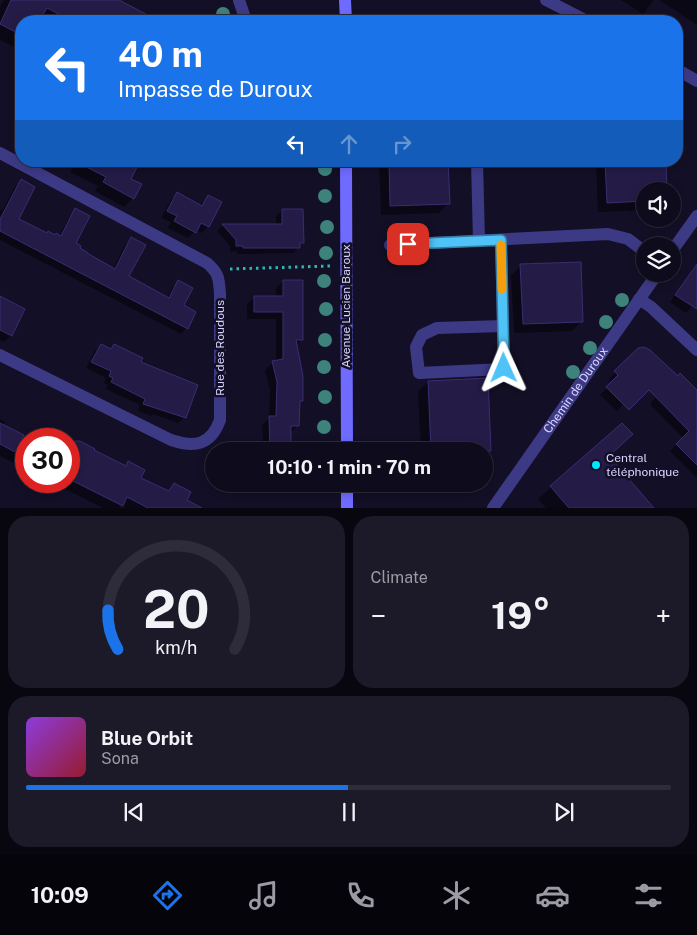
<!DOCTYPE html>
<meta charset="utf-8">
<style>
:root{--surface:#0e0b1c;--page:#1c1929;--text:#f1f3f6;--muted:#9b9ba3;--line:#2e2b3b;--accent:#1a73e8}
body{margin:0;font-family:"Public Sans",sans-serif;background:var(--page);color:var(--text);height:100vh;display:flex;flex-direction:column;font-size:19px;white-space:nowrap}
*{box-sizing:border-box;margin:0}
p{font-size:16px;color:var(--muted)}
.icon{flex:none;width:28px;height:28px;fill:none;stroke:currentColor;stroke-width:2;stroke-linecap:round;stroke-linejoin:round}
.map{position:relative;height:508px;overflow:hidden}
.sheet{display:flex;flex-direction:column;gap:8px;padding:8px;background:#08060f;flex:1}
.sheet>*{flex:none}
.top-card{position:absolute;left:15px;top:15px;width:668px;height:152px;border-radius:20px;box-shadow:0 2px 8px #0003,0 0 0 1px var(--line);background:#1a73e8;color:#fff;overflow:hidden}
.tools{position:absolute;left:636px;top:182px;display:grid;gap:10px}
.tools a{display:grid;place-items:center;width:45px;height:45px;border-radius:50%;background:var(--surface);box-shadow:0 2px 8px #0003,0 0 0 1px var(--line);font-size:25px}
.speed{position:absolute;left:15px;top:428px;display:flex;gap:10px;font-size:25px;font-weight:700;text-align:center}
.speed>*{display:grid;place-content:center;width:65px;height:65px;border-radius:50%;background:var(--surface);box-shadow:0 2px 8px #0003,0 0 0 1px var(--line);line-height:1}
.speed .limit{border:8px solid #d22;background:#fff;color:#111}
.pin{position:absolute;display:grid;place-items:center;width:42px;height:42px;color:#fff;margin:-21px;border-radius:10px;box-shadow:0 2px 8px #0006}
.me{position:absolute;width:55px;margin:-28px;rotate:359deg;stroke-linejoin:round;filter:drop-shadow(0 0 4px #0008)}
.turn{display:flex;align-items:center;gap:18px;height:105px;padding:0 20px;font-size:22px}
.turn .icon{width:65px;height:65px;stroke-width:2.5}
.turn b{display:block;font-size:35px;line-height:42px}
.lanes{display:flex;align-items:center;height:48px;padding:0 20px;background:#0003;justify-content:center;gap:25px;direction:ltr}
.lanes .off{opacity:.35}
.big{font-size:38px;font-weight:700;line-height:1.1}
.sheet .card{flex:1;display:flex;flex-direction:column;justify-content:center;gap:8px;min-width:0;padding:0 18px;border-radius:20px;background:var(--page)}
.sheet .dial{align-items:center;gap:0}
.dial svg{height:130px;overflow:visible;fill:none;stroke:var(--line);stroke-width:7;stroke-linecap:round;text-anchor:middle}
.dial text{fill:var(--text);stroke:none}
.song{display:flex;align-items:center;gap:15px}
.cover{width:60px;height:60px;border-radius:8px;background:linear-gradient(135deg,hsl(270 70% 55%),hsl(350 70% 35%))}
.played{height:5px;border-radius:2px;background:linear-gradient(90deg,var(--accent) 50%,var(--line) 50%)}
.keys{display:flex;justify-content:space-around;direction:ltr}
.heat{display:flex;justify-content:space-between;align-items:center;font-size:28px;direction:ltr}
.sheet .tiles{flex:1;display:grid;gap:8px;grid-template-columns:1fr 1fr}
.card:last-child{grid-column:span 2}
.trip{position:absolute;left:205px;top:442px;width:288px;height:50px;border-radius:25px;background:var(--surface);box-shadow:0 2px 8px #0003,0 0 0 1px var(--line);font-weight:700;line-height:50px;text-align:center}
.dock{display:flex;height:80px;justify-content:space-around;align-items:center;background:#06040b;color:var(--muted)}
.dock .icon{width:35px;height:35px}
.dock .on{color:var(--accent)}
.dock b{font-size:22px;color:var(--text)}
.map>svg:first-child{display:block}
.shadow{fill:#0007}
.building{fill:#241b47;stroke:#3b2d73}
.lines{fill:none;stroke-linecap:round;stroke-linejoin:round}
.path{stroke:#2fb8b0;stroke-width:3;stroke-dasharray:2.5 4;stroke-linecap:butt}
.street{stroke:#3d3a85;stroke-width:12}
.secondary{stroke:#6f6bff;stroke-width:12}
.tree{fill:#3d827b}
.route-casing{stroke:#337fa1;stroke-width:12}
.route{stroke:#4fc3f7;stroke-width:9}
.slow{stroke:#f59e0b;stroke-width:9}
.poi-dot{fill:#00e5ff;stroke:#130f26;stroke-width:2}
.labels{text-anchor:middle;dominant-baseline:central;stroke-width:5;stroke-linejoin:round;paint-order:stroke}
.street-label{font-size:12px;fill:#d9d4ff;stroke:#130f26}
.poi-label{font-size:12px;fill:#d9d4ff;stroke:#130f26;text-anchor:start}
</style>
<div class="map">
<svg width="697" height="508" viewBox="0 0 697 508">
<rect width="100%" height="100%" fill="#130f26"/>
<g class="shadow">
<polygon points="4,0 117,0 141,13 136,21 21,21 21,46 18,49 0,40 0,7"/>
<polygon points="621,0 654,0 643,14"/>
<polygon points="659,0 697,0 697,25"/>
<polygon points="175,17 184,21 171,21"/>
<polygon points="76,161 129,179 133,198 124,207 95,191 98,186 70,172"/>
<polygon points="379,161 447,161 448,203 439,213 381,215"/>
<polygon points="596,161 665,161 666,191 645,191 645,210 598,212"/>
<polygon points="21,181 17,219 46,234 59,236 70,216 76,210 74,244 78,249 113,269 125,245 132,239 128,277 167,298 172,288 179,282 182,306 195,313 187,328 181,334 0,240 0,210 2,211 15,187"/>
<polygon points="177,194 200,206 208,196 208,226 202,233 196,230 188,238 168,228 171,222 161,218 171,200"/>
<polygon points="282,210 302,243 293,253 237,254 237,251 230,252 230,246 217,231 222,226 276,225 276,216"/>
<polygon points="697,263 697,306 694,303 686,313 670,302"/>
<polygon points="521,266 582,321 572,331 514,333 511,275"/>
<polygon points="283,281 302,339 296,345 302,400 299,403 298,425 290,433 290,451 256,451 256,446 263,440 262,425 269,418 270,390 265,370 273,362 276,362 276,319 247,319 247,304 255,297 276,297 276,289"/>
<polygon points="0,298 24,310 11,336 4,342 0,340"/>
<polygon points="101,345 110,350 114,345 139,363 185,417 178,423 153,414 152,416 138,411 140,405 106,389 108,385 104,383 106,378 86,368 95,351"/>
<polygon points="639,349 656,357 623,404 617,411 600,395 612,383 609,379"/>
<polygon points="487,380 490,452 484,458 484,451 421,451 418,392 428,382"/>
<polygon points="669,382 697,392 697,478 670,451 683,438 650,404"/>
<polygon points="0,419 5,422 3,426 28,439 26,439 26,478 21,475 25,468 0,456"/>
<polygon points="622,425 608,457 652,508 546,508 538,499"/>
<polygon points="56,434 65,439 51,439"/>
<polygon points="69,440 73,442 75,440 124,467 129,463 140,478 167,492 174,485 185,500 201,508 125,508 121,506 120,508 103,508 50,481 69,481"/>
<polygon points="33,481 46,481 42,486"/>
<polygon points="261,484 290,484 290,485 283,493 261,493"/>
</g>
<g class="building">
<polygon points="11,0 119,0 159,21 72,21 47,8 39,21 21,21 21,35 0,24"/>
<polygon points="75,161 140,161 131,179 142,184 134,199 103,182 106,177"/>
<polygon points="389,161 448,161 450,204 390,206"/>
<polygon points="605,161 666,161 667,191 645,191 645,201 607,203"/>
<polygon points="21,179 35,187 19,219 47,233 48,231 55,235 56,233 61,236 75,208 90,216 76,243 81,246 80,248 87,252 87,253 115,269 131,237 146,245 129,276 169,298 178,280 193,288 184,305 196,312 188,329 0,231 0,219"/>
<polygon points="177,192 202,206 208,195 222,202 209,227 201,223 196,233 174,221 177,216 167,211"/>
<polygon points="282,209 303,209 304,243 300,243 300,248 243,248 243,246 236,246 236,240 222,224 282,224"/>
<polygon points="581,262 583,322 523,324 520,264"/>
<polygon points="697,264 697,309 675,295"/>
<polygon points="283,280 303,280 303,340 296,340 303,376 303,401 300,401 299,426 291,426 291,451 270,451 269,416 276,416 277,382 272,361 283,359 283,312 254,312 254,296 283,296"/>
<polygon points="0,296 25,309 12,336 0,330"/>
<polygon points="101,344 111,349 114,344 143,358 141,362 198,385 186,418 143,404 145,399 111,382 113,378 109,376 111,371 91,362"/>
<polygon points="644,347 650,350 678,376 680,373 697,390 697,465 676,444 689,431 649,390 629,410 606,387 618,375 614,371 638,348"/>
<polygon points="488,378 491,451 431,451 428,381"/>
<polygon points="0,423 24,435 15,452 0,444"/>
<polygon points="622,423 633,434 609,456 654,508 569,508 550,486"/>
<polygon points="74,441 80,441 95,449 94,450 126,466 128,461 145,470 141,478 169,491 174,483 191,492 187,500 202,508 148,508 127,497 123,506 69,479 69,451"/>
</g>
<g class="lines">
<polyline class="path" points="230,269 331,266"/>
<g class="street">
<polyline points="239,0 246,21"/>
<polyline points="546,0 587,21"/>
<polyline points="676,69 697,81"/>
<path d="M0 153 207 263C219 273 219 279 220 294V420C211 445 195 448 171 440L0 355"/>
<polyline points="477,161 479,241"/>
<polyline points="501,240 504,369 419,373 416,347 422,335 437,328 503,326"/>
<polyline points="390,245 608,234 628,239 645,252"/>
<polyline points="672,251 697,216"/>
<polyline points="639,299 651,307 697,350"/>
<path id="s1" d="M493 508 657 274"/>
</g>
<g class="secondary">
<polyline points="345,0 346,21"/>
<polyline points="346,161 347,451"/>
<polyline points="347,484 347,508"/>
</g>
</g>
<g class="tree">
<circle cx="223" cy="14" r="7"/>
<circle cx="325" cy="169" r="7"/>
<circle cx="325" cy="196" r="7"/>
<circle cx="327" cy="227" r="7"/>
<circle cx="326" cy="253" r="7"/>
<circle cx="324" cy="281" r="7"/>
<circle cx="622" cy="300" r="7"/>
<circle cx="326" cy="309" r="7"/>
<circle cx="606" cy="322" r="7"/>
<circle cx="325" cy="340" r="7"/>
<circle cx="590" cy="348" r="7"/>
<circle cx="324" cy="367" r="7"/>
<circle cx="573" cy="372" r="7"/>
<circle cx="325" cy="397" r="7"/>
<circle cx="324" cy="427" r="7"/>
</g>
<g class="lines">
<defs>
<polyline id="route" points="408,244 501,240 504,368"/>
</defs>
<use href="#route" class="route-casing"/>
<use href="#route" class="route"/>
<polyline class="slow" points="501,245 502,289"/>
</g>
<circle class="poi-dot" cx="596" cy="465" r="5"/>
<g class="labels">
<g class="street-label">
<text transform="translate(346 306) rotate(-90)">Avenue Lucien Baroux</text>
<text transform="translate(220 348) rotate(-90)">Rue des Roudous</text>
<text stroke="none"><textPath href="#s1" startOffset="144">Chemin de Duroux</textPath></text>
</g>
<g class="poi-label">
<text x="606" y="458">Central<tspan x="606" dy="14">téléphonique</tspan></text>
</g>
</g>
</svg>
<div class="tools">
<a><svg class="icon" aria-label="sound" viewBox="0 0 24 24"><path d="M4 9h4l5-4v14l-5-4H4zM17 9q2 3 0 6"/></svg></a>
<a><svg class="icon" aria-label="layers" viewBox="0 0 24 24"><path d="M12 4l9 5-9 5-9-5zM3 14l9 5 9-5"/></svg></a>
</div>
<div class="speed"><div class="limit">30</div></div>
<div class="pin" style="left:408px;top:244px;background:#d93025"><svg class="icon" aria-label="arrive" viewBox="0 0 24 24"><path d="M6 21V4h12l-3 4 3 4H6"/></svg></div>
<svg class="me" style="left:504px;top:368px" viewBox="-20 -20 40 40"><path d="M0-17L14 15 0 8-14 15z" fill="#4fc3f7" stroke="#fff" stroke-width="4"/></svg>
<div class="trip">10:10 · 1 min · 70 m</div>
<div class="top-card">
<div class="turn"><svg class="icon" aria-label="left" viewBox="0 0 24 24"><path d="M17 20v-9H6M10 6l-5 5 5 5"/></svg><div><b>40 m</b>Impasse de Duroux</div></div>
<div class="lanes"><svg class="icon" aria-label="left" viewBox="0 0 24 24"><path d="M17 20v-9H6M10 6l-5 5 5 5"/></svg><svg class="icon off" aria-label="ahead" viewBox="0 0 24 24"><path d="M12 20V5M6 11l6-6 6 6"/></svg><svg class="icon off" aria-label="right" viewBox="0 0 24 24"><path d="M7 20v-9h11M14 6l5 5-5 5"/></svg></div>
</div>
</div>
<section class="sheet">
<div class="tiles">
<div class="card dial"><svg viewBox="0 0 100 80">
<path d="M14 69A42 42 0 1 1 86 69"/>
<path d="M14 69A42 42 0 0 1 8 45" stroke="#1a73e8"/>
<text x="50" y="56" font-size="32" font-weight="700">20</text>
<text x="50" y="72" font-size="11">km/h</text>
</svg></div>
<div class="card"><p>Climate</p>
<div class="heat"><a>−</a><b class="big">19°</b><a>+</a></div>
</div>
<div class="card">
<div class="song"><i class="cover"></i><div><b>Blue Orbit</b><p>Sona</p></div></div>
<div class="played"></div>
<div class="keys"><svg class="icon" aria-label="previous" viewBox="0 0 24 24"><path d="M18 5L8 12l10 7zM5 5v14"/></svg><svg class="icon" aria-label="pause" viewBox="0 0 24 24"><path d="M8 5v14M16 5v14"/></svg><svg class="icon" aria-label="next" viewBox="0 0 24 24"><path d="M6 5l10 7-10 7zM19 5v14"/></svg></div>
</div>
</div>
</section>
<nav class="dock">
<b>10:09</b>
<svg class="icon on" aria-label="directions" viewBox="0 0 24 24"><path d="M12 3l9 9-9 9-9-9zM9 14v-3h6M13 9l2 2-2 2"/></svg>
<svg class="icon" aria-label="music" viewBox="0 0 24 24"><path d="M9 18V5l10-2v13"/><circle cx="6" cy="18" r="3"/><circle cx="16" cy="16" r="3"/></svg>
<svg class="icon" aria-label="phone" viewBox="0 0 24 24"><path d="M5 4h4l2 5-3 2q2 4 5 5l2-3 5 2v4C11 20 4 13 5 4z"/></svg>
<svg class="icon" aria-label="climate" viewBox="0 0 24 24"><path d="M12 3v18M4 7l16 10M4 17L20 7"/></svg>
<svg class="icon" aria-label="car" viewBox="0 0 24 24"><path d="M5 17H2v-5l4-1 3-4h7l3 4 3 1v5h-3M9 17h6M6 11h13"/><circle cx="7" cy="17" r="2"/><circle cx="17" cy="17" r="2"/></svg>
<svg class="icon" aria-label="filters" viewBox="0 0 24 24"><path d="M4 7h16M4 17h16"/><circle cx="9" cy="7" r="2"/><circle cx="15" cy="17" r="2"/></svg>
</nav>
